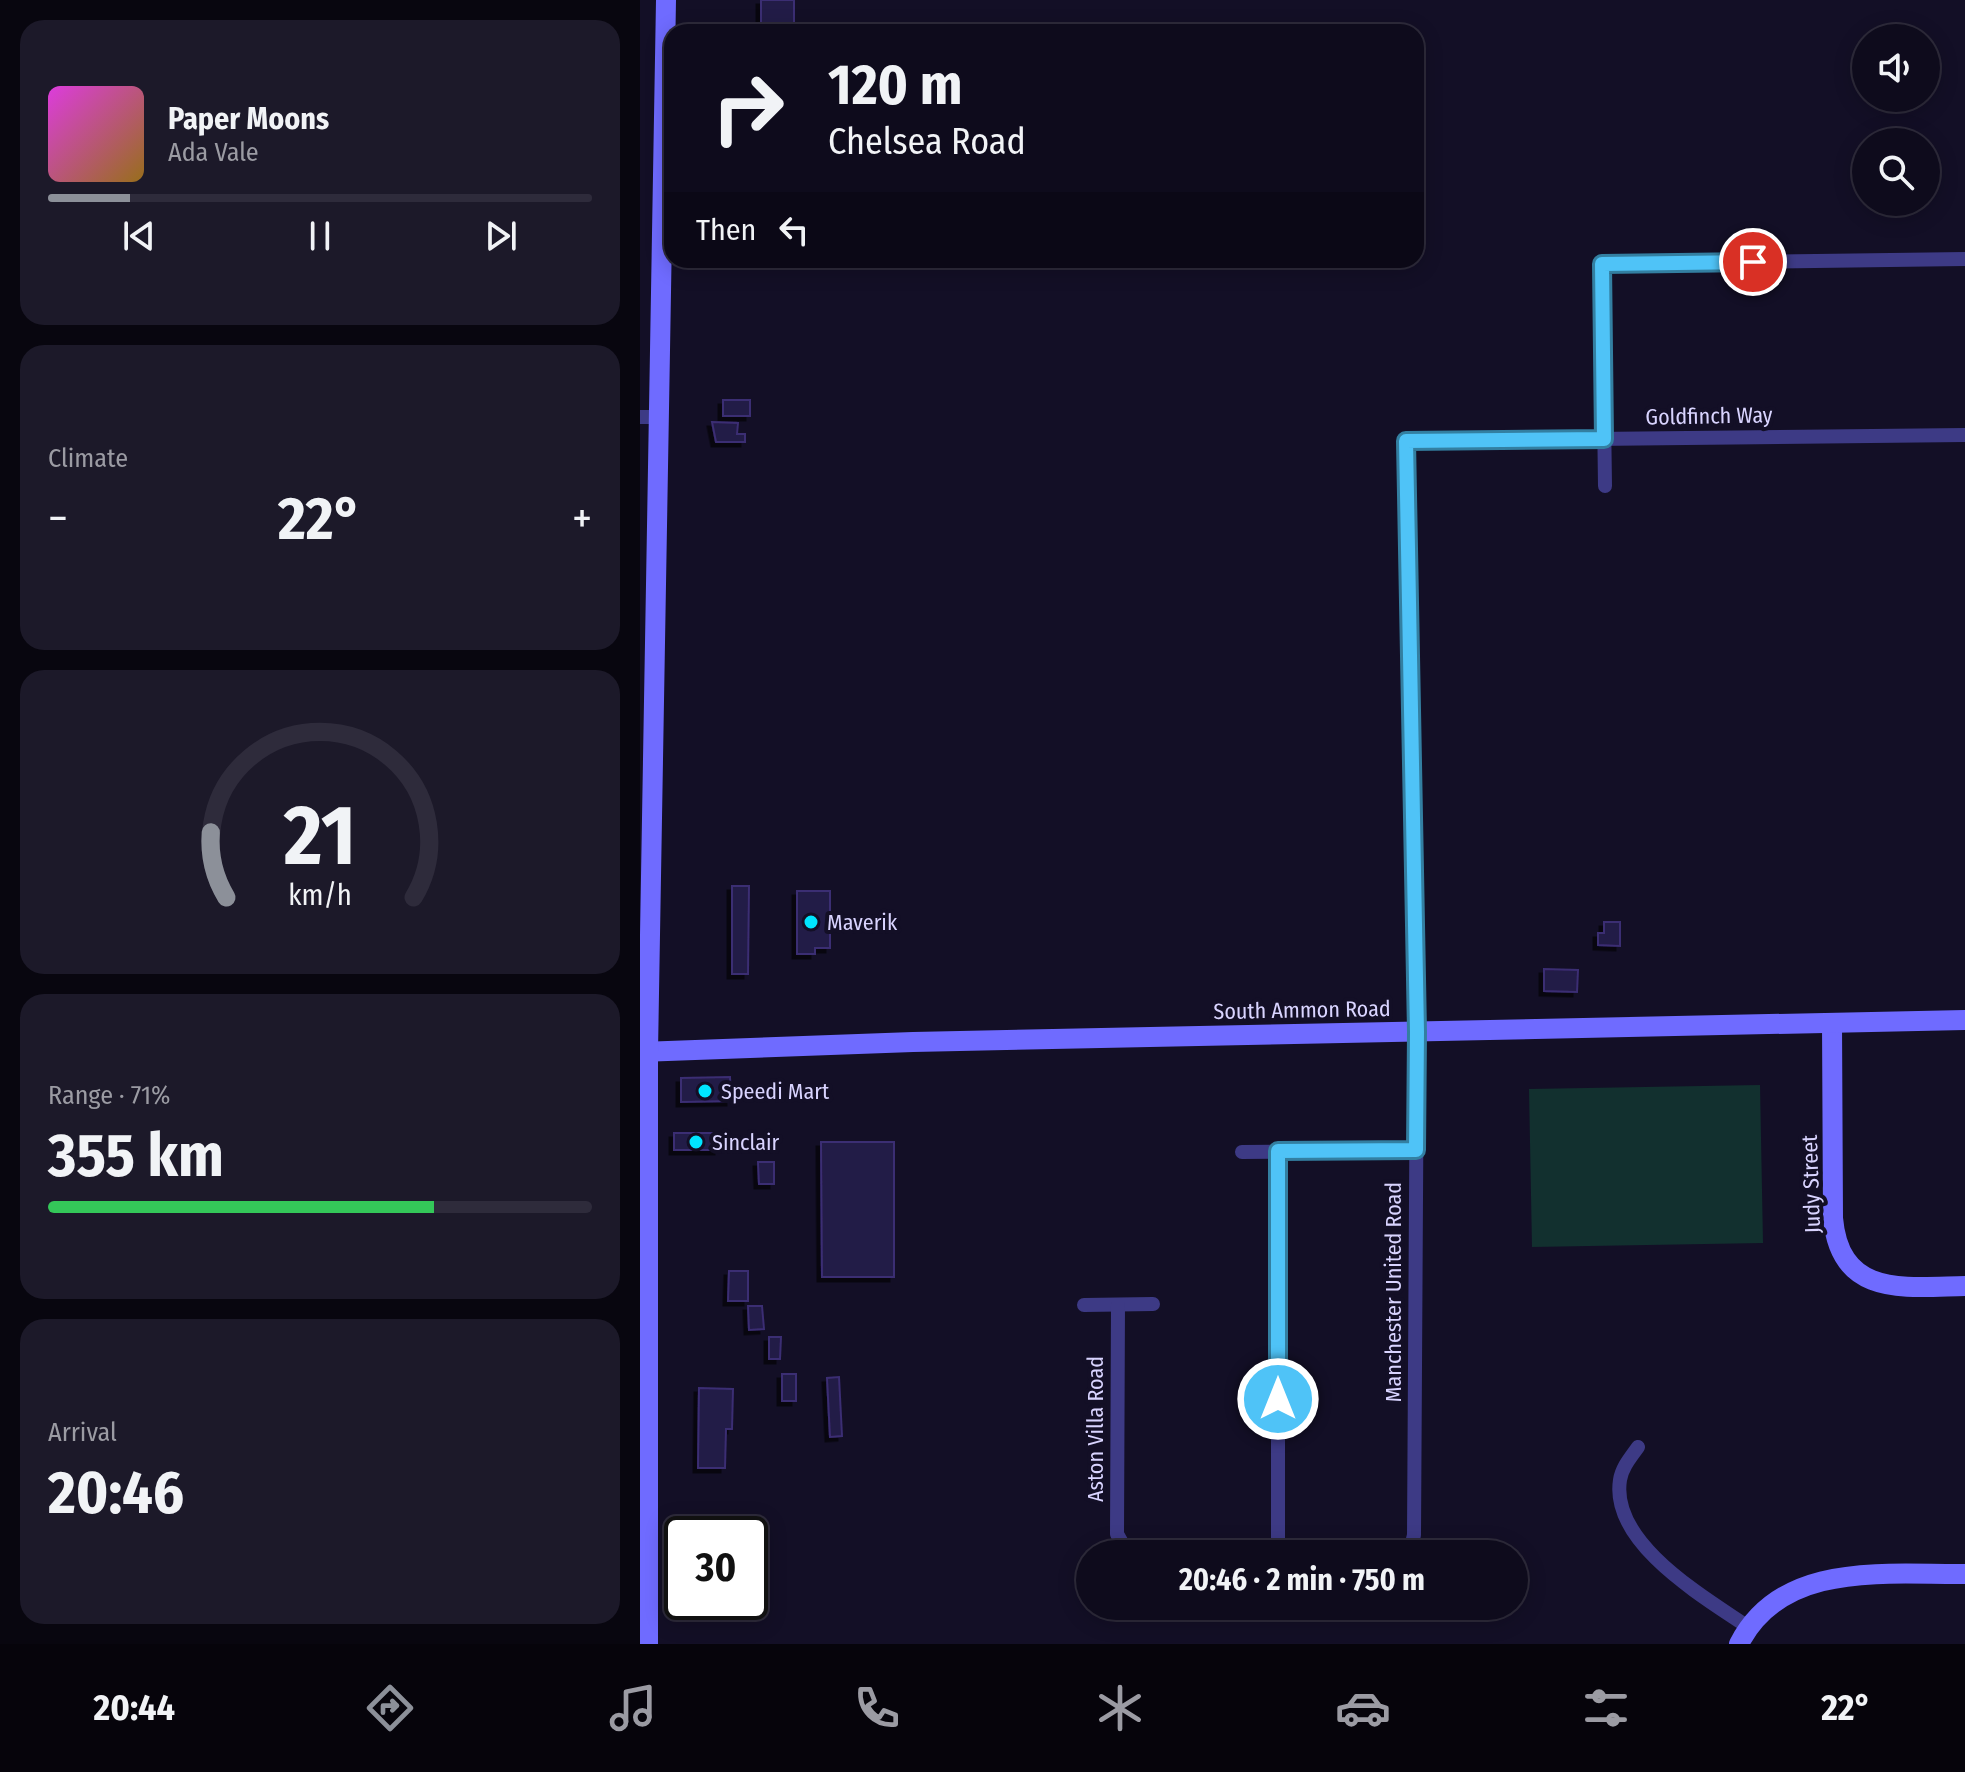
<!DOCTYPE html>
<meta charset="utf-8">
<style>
:root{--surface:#0e0b1c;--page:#1c1929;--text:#f1f3f6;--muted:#9b9ba3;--line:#2e2b3b;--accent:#8c9099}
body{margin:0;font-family:"Fira Sans Condensed",sans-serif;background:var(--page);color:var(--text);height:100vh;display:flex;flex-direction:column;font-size:30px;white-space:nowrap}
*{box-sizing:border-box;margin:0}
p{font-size:26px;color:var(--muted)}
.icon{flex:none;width:44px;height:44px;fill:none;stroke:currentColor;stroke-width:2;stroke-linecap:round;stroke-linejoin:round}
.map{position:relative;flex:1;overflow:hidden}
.panel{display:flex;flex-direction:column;gap:20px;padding:20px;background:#08060f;width:640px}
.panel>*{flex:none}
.guide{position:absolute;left:24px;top:24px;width:760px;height:244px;border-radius:24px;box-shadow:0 4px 20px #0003,0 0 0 2px var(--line);background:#0e0b1c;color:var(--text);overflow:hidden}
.buttons{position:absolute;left:1212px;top:24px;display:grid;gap:16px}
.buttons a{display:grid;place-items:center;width:88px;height:88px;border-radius:50%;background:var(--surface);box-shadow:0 4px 20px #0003,0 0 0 2px var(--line);font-size:40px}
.speed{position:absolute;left:24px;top:1516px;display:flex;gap:16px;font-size:40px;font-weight:700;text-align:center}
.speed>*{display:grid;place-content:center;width:104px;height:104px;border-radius:50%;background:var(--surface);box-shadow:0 4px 20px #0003,0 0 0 2px var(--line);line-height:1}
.speed .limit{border:4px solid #111;border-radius:12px;background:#fff;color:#111}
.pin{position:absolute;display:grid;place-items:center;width:68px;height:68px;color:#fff;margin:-34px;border:4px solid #fff;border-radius:50%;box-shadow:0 2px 8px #0007}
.me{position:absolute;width:88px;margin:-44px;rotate:0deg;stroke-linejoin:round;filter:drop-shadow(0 0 6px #0008)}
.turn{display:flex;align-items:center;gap:28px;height:168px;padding:0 32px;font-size:36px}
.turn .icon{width:104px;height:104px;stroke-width:2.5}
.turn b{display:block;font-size:56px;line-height:68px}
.then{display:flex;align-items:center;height:76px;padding:0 32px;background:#0003;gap:16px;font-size:30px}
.big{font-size:60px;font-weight:700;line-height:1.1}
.panel .widget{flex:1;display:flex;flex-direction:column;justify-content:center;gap:12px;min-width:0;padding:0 28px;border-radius:24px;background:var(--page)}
.panel .dial{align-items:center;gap:0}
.dial svg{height:208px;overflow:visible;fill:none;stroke:var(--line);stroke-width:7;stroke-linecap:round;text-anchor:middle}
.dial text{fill:var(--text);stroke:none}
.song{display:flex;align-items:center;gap:24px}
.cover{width:96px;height:96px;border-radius:12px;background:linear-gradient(135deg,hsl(300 70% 55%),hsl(40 70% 35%))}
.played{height:8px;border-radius:4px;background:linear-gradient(90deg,var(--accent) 15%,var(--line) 15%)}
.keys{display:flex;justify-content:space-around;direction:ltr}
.heat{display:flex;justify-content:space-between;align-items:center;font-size:44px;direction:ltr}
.charge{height:12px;border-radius:6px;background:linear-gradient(90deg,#34c759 71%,var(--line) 0)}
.trip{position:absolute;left:436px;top:1540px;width:452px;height:80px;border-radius:40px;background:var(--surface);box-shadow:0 4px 20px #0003,0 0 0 2px var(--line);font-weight:700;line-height:80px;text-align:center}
.menu{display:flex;height:128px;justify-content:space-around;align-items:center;background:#06040b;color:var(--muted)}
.menu .icon{width:56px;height:56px}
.menu .active{color:var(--accent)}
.menu b{font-size:36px;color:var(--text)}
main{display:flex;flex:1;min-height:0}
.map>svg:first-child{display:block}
.green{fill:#12302f}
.building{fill:#241b47;stroke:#3b2d73;stroke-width:2;filter:url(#shadow)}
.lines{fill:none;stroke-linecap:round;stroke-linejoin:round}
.street{stroke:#3d3a85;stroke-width:14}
.secondary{stroke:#6f6bff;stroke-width:20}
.route-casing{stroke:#337fa1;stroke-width:20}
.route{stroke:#4fc3f7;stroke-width:14}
.poi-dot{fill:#00e5ff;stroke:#130f26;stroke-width:3}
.labels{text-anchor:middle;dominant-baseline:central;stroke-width:8;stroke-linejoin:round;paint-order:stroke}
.street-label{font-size:22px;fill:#d9d4ff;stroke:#130f26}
.poi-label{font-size:22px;fill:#d9d4ff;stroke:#130f26;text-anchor:start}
</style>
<main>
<section class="panel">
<div class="widget">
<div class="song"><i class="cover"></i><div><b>Paper Moons</b><p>Ada Vale</p></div></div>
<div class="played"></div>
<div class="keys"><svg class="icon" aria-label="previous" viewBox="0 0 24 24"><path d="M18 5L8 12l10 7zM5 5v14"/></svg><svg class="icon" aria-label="pause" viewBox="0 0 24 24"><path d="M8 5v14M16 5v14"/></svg><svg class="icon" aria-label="next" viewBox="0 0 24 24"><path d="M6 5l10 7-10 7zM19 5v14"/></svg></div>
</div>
<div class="widget"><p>Climate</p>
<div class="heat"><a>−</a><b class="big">22°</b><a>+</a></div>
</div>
<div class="widget dial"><svg viewBox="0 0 100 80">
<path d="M14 69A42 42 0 1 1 86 69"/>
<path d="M14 69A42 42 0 0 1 8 44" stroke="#8c9099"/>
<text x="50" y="56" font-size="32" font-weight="700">21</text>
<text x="50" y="72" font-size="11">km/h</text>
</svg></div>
<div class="widget"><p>Range · 71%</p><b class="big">355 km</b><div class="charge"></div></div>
<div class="widget"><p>Arrival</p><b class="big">20:46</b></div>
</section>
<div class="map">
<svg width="1325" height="1644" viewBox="0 0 1325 1644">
<defs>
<filter id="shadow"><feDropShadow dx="-4.5" dy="4.5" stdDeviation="0" flood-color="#0009"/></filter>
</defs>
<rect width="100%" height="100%" fill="#130f26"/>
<polygon class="green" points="1120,1085 1123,1243 892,1247 889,1089"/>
<g class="building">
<rect x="121" y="0" width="33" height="32"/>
<rect x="83" y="400" width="27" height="16"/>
<polygon points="72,422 98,423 97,434 105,434 105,442 76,442"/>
<polygon points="92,886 109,886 108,974 92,974"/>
<polygon points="157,891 190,891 190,948 175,948 175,954 157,954"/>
<polygon points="964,922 980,922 980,946 958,945 958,933 964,933"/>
<polygon points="904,969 938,970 937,992 904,991"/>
<polygon points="90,1077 91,1101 41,1102 41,1078"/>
<rect x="34" y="1133" width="45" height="17"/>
<polygon points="181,1142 254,1142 254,1277 182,1277"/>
<polygon points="118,1162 134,1162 134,1184 119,1184"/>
<polygon points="89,1271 108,1271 108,1301 88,1301"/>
<polygon points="108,1306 122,1306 124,1329 109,1330"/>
<polygon points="129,1337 141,1337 140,1359 129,1359"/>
<rect x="142" y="1374" width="14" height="27"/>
<polygon points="199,1377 202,1436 190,1437 187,1378"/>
<polygon points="59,1388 93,1389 92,1429 86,1429 85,1468 58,1468"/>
<polygon points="107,1527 107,1534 80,1534 80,1528"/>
</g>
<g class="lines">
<g class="street">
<polyline points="0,417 19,417"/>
<polyline points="965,486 962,264 1325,259"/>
<polyline points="602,1152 776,1150"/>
<polyline points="444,1305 513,1304"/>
<polyline points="478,1305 477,1534 486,1550 491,1554"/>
<path d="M998 1447C991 1457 982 1467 980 1480 970 1543 1064 1597 1108 1627"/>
<polyline points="638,1554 638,1151"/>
<polyline points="763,1554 772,1543 774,1535 777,1032 766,441 1325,435"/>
</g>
<g class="secondary">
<path d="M1192 1023 1193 1218C1200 1298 1265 1287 1325 1286"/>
<polyline points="0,1052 273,1042 1325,1020"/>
<polyline points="8,1644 8,1052 26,0"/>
<path d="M1099 1644C1142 1560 1246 1575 1325 1574"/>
</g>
</g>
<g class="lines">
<defs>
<polyline id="route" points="638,1399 638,1151 776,1150 777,1032 766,441 964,439 962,264 1113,262"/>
</defs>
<use href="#route" class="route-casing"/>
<use href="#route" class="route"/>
</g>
<g class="poi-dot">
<circle cx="171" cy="922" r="8"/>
<circle cx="65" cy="1091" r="8"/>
<circle cx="56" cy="1142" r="8"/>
</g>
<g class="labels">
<g class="street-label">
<text transform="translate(1069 416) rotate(-1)">Goldfinch Way</text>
<text transform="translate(662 1010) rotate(-1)">South Ammon Road</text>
<text transform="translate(1171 1184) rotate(-92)">Judy Street</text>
<text transform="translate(753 1292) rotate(-90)">Manchester United Road</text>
<text transform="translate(455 1429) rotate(-90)">Aston Villa Road</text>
</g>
<g class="poi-label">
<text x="187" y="922">Maverik</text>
<text x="81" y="1091">Speedi Mart</text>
<text x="72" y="1142">Sinclair</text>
</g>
</g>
</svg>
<div class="buttons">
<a><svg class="icon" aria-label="sound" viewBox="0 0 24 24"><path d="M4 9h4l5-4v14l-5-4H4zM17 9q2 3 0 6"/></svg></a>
<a><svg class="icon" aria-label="search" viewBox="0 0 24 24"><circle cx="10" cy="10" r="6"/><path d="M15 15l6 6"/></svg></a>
</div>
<div class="speed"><div class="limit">30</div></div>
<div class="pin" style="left:1113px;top:262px;background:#d93025"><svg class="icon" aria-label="arrive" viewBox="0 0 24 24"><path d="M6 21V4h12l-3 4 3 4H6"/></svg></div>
<svg class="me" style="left:638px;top:1399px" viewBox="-20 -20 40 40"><circle r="17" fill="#4fc3f7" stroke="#fff" stroke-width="3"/><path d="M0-11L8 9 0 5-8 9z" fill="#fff"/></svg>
<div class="trip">20:46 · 2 min · 750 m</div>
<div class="guide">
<div class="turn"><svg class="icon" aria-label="right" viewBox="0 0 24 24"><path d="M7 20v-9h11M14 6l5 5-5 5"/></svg><div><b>120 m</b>Chelsea Road</div></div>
<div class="then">Then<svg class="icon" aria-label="left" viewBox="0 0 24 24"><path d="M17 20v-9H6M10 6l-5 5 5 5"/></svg></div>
</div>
</div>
</main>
<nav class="menu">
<b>20:44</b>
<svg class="icon active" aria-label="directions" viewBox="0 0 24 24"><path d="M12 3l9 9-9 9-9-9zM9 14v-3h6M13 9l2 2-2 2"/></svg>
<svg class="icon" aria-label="music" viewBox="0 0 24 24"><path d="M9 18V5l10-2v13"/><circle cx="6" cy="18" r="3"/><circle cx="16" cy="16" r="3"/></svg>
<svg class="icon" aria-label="phone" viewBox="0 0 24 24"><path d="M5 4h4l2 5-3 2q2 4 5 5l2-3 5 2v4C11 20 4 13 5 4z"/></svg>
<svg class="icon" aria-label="climate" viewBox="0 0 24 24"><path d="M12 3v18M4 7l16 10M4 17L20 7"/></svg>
<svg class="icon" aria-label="car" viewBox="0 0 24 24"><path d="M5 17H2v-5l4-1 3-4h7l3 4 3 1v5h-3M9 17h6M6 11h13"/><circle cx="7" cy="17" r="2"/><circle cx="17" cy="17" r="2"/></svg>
<svg class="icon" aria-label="filters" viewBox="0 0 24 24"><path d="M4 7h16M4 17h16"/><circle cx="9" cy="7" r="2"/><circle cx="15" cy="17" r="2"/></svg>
<b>22°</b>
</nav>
